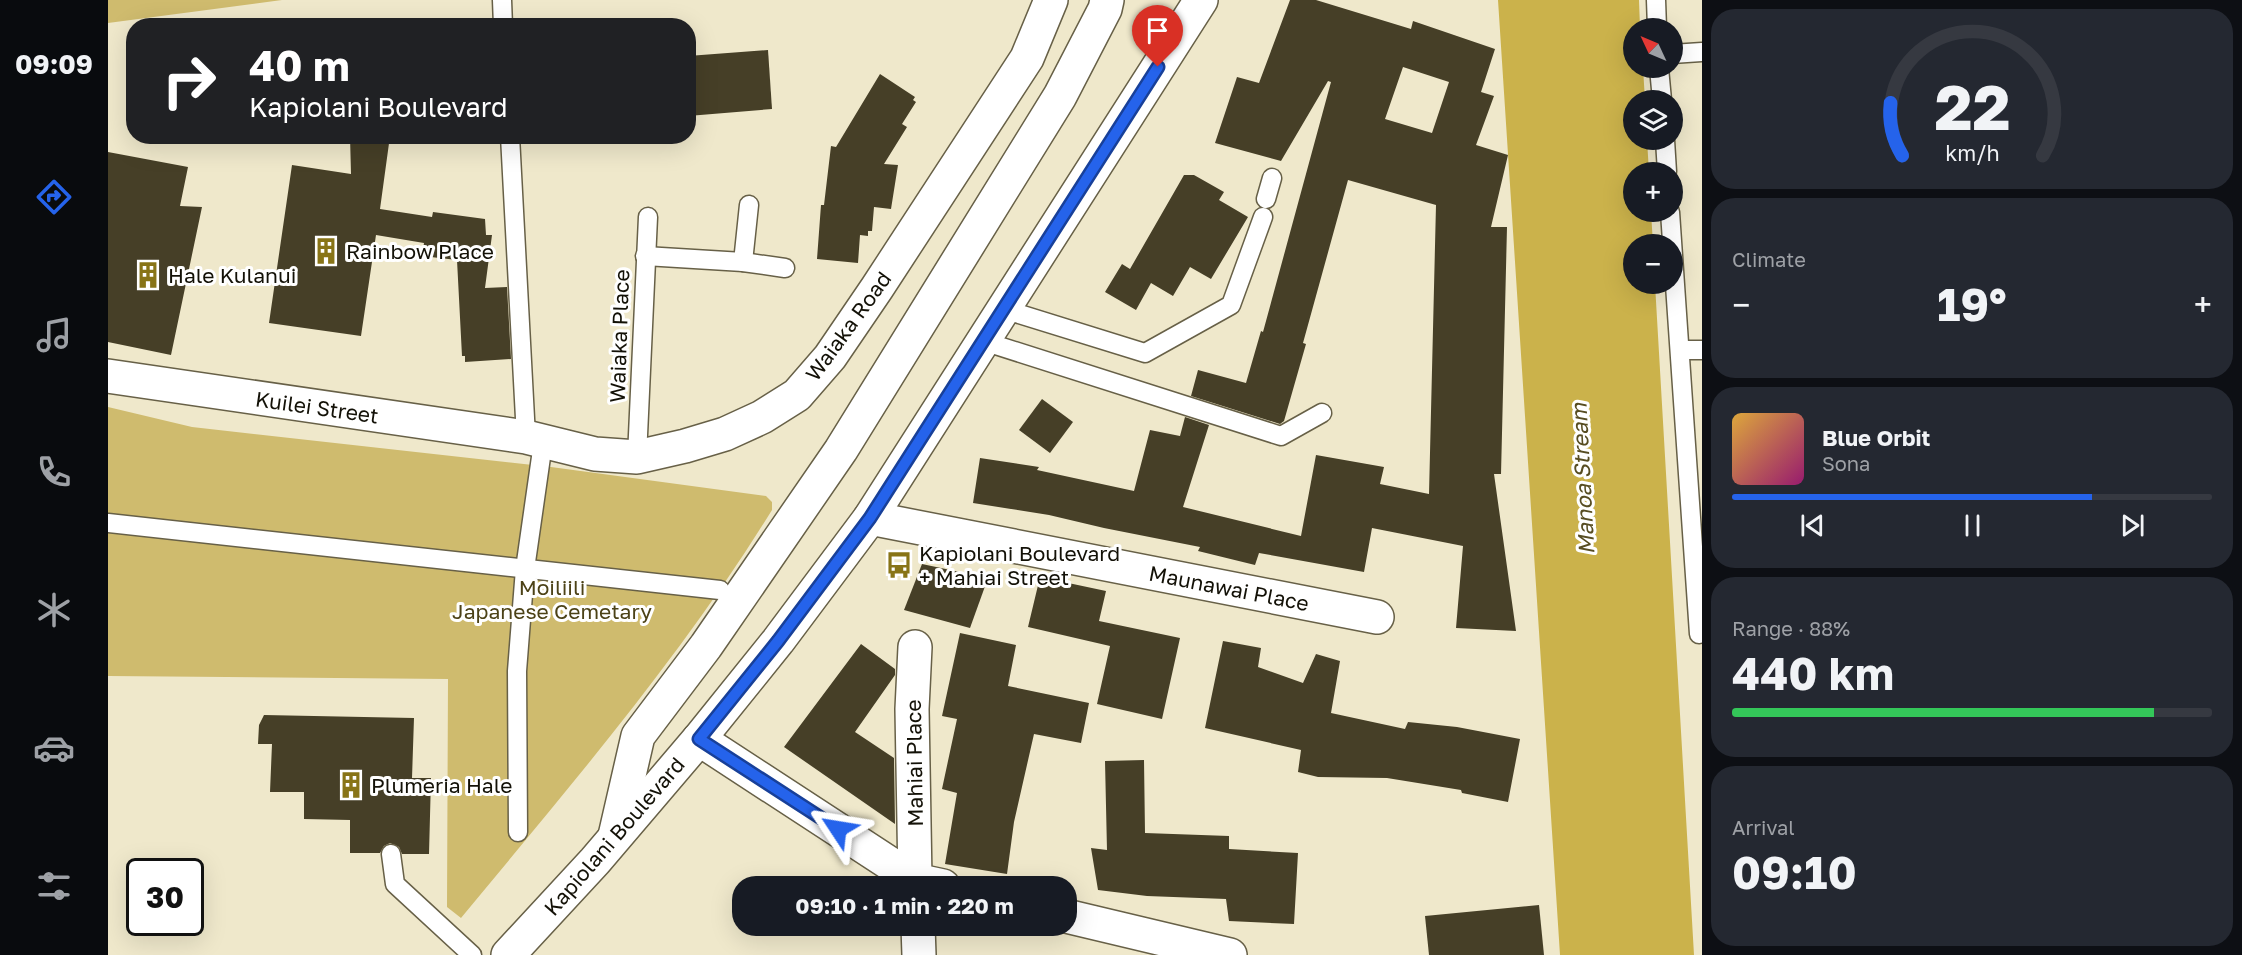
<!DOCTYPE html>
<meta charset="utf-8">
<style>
:root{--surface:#171b24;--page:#242831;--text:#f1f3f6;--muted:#9ea1a6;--line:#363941;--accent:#2563eb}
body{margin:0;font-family:"Golos Text",sans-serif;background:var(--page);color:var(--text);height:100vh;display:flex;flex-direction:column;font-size:22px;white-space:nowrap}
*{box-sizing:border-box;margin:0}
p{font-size:20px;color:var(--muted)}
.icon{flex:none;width:33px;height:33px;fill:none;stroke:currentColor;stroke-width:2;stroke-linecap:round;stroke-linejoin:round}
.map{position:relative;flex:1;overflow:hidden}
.panel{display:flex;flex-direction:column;gap:9px;padding:9px;background:#0d0f14;width:540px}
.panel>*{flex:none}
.hud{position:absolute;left:18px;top:18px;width:570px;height:126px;border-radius:24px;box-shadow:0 6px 24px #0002;background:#202124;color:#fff;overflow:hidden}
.needle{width:39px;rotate:314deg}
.buttons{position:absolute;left:1515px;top:18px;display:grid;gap:12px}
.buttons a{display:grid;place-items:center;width:60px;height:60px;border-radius:50%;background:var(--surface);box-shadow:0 6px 24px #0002;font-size:30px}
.speed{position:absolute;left:18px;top:858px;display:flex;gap:12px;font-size:30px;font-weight:700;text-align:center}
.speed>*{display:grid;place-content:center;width:78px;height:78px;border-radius:50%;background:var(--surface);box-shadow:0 6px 24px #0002;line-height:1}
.speed .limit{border:3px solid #111;border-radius:9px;background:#fff;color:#111}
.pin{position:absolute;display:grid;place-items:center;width:51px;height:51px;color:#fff;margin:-62px -26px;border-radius:50% 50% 50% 0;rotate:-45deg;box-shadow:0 0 6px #0007}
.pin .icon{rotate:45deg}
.me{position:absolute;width:66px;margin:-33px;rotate:303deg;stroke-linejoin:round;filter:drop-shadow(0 0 4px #0008)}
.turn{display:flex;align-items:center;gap:21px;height:126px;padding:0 24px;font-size:27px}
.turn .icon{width:78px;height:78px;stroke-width:2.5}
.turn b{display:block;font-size:42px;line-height:51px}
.big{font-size:45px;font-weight:700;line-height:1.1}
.panel .tile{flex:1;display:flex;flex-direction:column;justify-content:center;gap:9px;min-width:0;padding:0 21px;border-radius:24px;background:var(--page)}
.panel .dial{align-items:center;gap:0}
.dial svg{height:156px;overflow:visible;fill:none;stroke:var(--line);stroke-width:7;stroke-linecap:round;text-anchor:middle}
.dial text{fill:var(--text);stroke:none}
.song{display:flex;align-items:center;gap:18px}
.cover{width:72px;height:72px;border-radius:9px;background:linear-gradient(135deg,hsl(40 70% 55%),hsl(320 70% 35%))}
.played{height:6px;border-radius:3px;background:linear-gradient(90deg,var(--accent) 75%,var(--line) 75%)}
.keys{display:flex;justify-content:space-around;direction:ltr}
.heat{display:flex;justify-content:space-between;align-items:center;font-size:33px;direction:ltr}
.charge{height:9px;border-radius:4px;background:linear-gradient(90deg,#34c759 88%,var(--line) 0)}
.trip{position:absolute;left:624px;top:876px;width:345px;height:60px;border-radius:24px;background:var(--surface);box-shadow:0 6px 24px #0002;font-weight:700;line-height:60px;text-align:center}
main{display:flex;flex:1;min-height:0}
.tab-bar{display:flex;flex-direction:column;width:108px;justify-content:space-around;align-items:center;background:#090b0e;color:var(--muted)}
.tab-bar .icon{width:42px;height:42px}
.tab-bar .active{color:var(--accent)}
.tab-bar b{font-size:27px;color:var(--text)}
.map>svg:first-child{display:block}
.green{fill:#cfbb6e}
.water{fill:#cbb24b}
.building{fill:#463f27;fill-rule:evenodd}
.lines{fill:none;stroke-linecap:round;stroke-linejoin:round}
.lane-casing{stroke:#676047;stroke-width:21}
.street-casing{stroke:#676047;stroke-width:36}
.primary-casing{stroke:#676047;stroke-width:36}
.highway-casing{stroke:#676047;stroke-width:36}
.lane{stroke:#fff;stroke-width:18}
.street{stroke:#fff;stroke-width:33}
.primary{stroke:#fff;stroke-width:33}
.highway{stroke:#fff;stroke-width:33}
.route-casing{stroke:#184099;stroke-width:15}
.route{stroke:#2563eb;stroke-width:10}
.labels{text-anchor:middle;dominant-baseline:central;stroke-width:6;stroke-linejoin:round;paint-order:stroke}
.poi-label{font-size:21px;fill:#131107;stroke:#fff;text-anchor:start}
.street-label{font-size:21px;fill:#131107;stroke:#fff}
.park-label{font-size:21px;fill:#4c4217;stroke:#fff}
.water-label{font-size:22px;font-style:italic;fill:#574d22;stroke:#fff}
</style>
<main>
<nav class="tab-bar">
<b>09:09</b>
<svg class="icon active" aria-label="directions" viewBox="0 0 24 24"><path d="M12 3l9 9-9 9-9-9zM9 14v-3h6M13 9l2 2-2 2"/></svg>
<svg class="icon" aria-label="music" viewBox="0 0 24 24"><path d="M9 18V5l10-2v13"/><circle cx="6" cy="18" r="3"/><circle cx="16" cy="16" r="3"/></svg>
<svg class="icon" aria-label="phone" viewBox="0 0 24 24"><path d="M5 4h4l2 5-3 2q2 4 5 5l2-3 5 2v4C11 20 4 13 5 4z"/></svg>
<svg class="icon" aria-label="climate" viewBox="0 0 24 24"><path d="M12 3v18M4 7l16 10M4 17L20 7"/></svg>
<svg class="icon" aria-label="car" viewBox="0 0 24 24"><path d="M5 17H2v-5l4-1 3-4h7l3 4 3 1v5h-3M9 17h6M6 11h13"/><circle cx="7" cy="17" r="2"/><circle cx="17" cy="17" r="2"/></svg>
<svg class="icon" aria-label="filters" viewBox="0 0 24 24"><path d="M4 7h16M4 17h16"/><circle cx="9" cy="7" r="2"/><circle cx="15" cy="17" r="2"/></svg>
</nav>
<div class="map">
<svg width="1594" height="955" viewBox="0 0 1594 955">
<rect width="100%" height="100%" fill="#efe8cb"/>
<g class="green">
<polygon points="0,0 174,0 0,23"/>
<path d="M0 407 84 427 443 467 658 496 664 502V510C574 656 462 786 353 918L339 907 340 679 0 676Z"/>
</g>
<polygon class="water" points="1390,0 1531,0 1532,28 1526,28 1526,68 1535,68 1537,100 1526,100 1526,140 1539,140 1541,172 1526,172 1526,212 1543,212 1545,244 1526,244 1526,284 1547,284 1586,955 1452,955"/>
<g class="building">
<path d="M1182 0H1208L1303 29 1305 21 1387 49 1373 92 1386 96 1368 145 1400 155 1383 227H1399L1393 474H1386L1408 631 1348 628 1355 546 1264 528 1256 572 1151 553 1147 565 1090 551 1092 547 996 528 941 515 865 503 872 458 931 467 929 470 1026 491 1042 430 1072 436 1077 417 1101 425 1075 507 1193 536 1208 455 1276 467 1272 484 1321 494 1328 205 1240 180 1195 343 1198 344 1176 421 1172 424 1083 396 1090 370 1138 383 1153 331 1155 332 1223 82 1220 81 1173 161 1107 143 1129 77 1151 83ZM1295 67 1341 82 1324 133 1277 119Z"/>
<polygon points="660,50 664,109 580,116 580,56"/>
<polygon points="772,74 807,97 805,100 808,102 794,124 799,127 776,164 790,165 783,209 766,207 764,231 760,231 760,236 752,235 750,263 709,259 713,205 716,205 723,146 728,147"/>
<polygon points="242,136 282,136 272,209 324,217 325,212 377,219 378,235 384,235 377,288 399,287 403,359 357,362 357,356 354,356 349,260 314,256 316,243 268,235 253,336 161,323 184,165 243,174"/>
<polygon points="0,152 80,167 72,206 94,207 63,355 0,342"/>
<polygon points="1076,175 1086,175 1116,192 1111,200 1140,217 1103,279 1082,267 1065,296 1043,283 1028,310 997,292 1014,264 1022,269"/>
<polygon points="934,399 965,422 942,453 911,430"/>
<polygon points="814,564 880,578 862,628 796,610"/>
<polygon points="932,577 998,591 991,621 1072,638 1054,719 989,704 1002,646 920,627"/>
<polygon points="852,633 908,645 900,686 981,703 973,743 926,734 906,822 899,874 837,864 849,793 834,789 849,719 834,716"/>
<polygon points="1115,641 1153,648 1150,667 1195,683 1208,654 1232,661 1223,713 1297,729 1300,722 1349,727 1412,739 1400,802 1354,793 1353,790 1279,778 1210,777 1190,772 1193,750 1097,728"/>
<polygon points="753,644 787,669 787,675 747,732 786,758 787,824 676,747"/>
<polygon points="156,715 306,718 304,778 323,778 321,854 294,854 291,847 282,843 276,846 272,853 242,853 242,820 196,819 196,792 162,792 164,744 150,744 151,725"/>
<polygon points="1036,760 1037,833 1121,836 1121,849 1190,853 1186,924 1121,921 1118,899 1039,896 990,890 983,848 999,850 997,761"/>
<polygon points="1431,905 1436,955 1321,955 1317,916"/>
</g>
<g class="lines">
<defs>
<g id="lane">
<polyline points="394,0 395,26"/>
<polyline points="1548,0 1549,28"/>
<polyline points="1564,54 1594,52"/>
<polyline points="1551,68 1554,100"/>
<polyline points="402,136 418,437"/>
<polyline points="1557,140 1559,172"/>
<polyline points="1158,199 1164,178"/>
<polyline points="1562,212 1591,634"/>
<polyline points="537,256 635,262 677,268"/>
<polyline points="635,262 641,205"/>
<polyline points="895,309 1037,353 1123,305 1155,217"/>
<polyline points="875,341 1173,436 1214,413"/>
<polyline points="1572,350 1594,350"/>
<polyline points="529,457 540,217"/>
<polyline points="0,523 612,590"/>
<polyline points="410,832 409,671 417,569 435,443"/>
<polyline points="283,854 287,884 364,955"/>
</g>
<g id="street">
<polyline points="0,376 418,437 487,454 529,457 577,446 617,434 654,417 689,395 722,357 769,288 919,58 943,0"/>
<polyline points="762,518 1269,617"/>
<polyline points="807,647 804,709 807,880 835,886"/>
<polyline points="591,739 807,880 808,886"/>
<polyline points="958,916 1122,955"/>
<polyline points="810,926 811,955"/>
</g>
<polyline id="primary" points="400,955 487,861 591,739 670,641 762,518 1093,0"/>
<polyline id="highway" points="507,836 530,736 598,646 733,450 952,96 997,9 999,0"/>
</defs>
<use href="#lane" class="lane-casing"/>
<use href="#street" class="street-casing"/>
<use href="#primary" class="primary-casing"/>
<use href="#highway" class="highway-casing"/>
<use href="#lane" class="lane"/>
<use href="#street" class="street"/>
<use href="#primary" class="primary"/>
<use href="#highway" class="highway"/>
</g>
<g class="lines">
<defs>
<polyline id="route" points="730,829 591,739 670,641 762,518 1050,67"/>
</defs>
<use href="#route" class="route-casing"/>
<use href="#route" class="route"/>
</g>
<defs>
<symbol id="building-bare" viewBox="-9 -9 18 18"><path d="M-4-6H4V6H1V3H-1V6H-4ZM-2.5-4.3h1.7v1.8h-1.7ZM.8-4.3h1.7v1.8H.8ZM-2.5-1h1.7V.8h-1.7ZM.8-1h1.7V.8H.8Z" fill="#887417" stroke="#fff" stroke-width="2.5" paint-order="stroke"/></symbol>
<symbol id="bus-bare" viewBox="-9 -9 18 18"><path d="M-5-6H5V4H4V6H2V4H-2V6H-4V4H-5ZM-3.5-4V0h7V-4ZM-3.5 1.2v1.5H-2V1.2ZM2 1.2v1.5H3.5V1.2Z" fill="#887417" stroke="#fff" stroke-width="2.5" paint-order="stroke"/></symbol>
</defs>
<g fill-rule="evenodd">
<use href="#building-bare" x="199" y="232" width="38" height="38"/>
<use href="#building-bare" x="21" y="256" width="38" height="38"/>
<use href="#bus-bare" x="772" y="546" width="38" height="38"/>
<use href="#building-bare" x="224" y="766" width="38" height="38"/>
</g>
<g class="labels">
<g class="poi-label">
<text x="238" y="251">Rainbow Place</text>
<text x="60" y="275">Hale Kulanui</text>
<text x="811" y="553">Kapiolani Boulevard<tspan x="811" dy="24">+ Mahiai Street</tspan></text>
<text x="263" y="785">Plumeria Hale</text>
</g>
<g class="street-label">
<text transform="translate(740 326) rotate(-54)">Waiaka Road</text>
<text transform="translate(511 336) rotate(-88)">Waiaka Place</text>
<text transform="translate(209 407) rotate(8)">Kuilei Street</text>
<text transform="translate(1121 588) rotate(11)">Maunawai Place</text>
<text transform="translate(806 763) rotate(-91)">Mahiai Place</text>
<text transform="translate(506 836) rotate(-49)">Kapiolani Boulevard</text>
</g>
<g class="park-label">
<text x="444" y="587">Moiliili<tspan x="444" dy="24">Japanese Cemetary</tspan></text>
</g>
<g class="water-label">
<text transform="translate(1474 479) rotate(-93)">Manoa Stream</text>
</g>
</g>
</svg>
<div class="buttons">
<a><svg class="needle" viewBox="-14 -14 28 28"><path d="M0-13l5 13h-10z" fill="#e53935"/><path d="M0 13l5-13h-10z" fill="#9ea1a6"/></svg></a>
<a><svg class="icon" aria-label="layers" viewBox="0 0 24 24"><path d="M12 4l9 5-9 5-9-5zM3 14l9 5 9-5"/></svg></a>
<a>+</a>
<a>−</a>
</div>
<div class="speed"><div class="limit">30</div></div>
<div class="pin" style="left:1050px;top:67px;background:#d93025"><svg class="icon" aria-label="arrive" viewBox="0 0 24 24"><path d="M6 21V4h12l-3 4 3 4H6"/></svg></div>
<svg class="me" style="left:730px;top:829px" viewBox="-20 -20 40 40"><path d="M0-17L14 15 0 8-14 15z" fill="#2563eb" stroke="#fff" stroke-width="4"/></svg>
<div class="trip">09:10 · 1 min · 220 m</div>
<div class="hud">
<div class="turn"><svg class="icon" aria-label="right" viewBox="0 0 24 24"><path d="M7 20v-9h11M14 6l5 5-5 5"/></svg><div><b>40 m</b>Kapiolani Boulevard</div></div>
</div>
</div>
<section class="panel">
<div class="tile dial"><svg viewBox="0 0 100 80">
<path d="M14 69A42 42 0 1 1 86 69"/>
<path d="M14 69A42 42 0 0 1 8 42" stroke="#2563eb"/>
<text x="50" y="56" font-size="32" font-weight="700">22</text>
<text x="50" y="72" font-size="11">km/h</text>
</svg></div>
<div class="tile"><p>Climate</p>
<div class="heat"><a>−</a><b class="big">19°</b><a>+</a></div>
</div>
<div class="tile">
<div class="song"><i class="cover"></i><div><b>Blue Orbit</b><p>Sona</p></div></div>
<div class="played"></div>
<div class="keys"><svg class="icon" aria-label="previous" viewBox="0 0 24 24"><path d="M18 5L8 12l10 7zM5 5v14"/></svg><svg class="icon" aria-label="pause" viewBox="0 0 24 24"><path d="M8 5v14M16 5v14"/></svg><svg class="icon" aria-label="next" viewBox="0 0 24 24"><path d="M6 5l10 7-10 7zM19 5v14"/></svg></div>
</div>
<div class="tile"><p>Range · 88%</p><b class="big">440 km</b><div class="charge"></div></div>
<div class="tile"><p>Arrival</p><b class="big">09:10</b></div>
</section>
</main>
